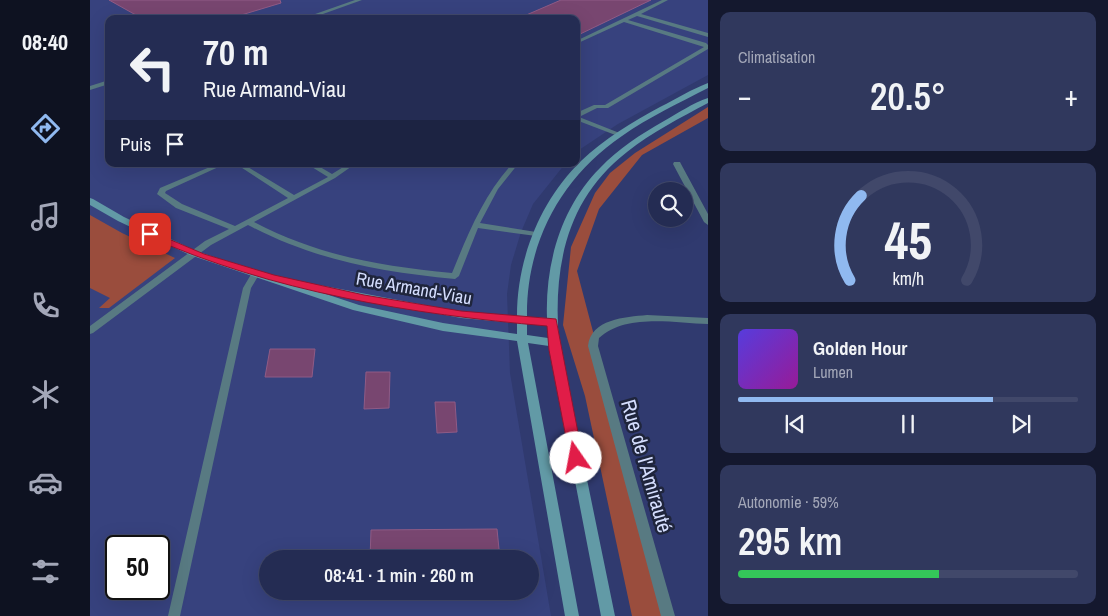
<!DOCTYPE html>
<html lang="fr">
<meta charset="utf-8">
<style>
:root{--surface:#242c53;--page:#30385d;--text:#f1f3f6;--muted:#a3a7b8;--line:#41486a;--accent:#90b9f0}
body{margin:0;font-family:"Archivo Narrow",sans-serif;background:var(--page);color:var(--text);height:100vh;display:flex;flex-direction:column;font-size:19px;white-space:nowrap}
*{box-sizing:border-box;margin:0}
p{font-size:16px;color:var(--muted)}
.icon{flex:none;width:28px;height:28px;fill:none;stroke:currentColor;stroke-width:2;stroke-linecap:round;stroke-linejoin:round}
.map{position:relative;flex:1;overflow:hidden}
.sheet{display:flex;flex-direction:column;gap:12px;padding:12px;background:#14182e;width:400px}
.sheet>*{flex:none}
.hud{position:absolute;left:15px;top:15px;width:475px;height:152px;border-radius:10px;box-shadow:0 5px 20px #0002,0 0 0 1px var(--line);background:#242c53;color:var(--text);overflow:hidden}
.tools{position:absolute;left:558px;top:182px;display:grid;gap:10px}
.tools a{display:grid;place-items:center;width:45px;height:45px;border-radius:50%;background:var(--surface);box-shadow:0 5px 20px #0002,0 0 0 1px var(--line);font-size:25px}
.speed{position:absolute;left:15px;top:535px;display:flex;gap:10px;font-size:25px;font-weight:700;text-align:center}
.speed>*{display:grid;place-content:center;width:65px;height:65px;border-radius:50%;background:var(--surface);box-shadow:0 5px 20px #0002,0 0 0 1px var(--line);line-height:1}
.speed .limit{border:2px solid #111;border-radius:8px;background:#fff;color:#111}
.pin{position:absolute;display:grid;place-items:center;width:42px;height:42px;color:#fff;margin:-21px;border-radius:10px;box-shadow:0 2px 8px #0006}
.me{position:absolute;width:55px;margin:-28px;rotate:348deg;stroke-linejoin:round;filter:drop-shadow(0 0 4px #0008)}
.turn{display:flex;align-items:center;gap:18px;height:105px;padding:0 15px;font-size:22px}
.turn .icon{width:65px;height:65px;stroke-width:2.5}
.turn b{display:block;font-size:35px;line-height:42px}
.then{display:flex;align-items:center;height:48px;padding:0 15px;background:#0003;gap:10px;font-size:19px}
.big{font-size:38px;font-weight:600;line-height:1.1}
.sheet .widget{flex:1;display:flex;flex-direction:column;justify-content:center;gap:8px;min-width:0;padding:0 18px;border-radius:10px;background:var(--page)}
.sheet .dial{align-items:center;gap:0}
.dial svg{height:130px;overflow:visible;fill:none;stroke:var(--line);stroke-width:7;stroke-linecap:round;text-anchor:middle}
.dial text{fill:var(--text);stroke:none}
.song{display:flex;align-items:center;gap:15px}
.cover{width:60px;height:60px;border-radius:8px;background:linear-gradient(135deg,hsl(250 70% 55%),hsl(300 70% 35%))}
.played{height:5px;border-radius:2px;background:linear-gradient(90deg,var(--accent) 75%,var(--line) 75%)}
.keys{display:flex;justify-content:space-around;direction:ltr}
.heat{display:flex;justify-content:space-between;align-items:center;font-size:28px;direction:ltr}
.charge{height:8px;border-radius:4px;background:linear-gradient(90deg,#34c759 59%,var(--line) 0)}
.trip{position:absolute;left:169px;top:550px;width:280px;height:50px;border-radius:25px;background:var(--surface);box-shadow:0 5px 20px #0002,0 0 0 1px var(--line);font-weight:600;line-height:50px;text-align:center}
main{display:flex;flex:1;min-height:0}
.dock{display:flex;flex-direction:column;width:90px;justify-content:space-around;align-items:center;background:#0e1221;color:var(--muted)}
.dock .icon{width:35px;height:35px}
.dock .on{color:var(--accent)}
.dock b{font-size:22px;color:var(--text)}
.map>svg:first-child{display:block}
.built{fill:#37427e;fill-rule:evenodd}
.green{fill:#9a4d3d}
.building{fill:#784670;stroke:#8f5b86}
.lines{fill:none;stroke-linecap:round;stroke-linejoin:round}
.lane{fill:#587a82;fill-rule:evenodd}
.street{fill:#587a82;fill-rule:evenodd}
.secondary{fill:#629aa6;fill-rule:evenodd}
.route{fill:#e11d48;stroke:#92132f}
.labels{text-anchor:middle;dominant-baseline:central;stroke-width:5;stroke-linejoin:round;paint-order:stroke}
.street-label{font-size:18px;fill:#d5defe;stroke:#1f253c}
.near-street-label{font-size:21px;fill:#d5defe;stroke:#1f253c}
</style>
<main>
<nav class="dock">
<b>08:40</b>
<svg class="icon on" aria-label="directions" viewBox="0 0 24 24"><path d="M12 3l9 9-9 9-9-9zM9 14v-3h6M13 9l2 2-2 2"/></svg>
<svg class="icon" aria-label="music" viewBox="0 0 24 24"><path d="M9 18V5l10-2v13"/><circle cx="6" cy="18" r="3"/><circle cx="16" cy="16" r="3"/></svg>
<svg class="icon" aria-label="phone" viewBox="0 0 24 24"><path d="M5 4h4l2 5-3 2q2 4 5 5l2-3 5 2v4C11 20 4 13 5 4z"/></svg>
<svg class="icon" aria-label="climate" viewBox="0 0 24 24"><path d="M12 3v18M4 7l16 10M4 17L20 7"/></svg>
<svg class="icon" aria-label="car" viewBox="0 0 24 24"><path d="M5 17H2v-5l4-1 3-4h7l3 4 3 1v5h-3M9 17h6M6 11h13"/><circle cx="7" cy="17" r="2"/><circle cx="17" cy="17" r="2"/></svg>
<svg class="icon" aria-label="filters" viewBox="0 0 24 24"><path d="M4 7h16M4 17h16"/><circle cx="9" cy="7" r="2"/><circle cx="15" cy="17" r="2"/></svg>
</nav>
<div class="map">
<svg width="618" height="616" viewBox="0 0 618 616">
<rect width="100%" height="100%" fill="#303a6f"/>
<path class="built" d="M0 0H618V75L528 124 486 152V19H19V164H475L443 204 431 232 421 265 417 294 420 373 461 616H0ZM26 546H69V589H26ZM178 559H440V591H178Z"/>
<g class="green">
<polygon points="618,107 618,118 552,155 509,209 487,271 578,616 542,616 495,396 473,325 481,247 505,193 520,173 545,153"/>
<polygon points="0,215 32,233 85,258 19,308 9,308 20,298 0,288"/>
</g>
<g class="building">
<polygon points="19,0 190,0 191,3 138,19 53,19"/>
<polygon points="471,0 561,0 486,36 486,19 427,19"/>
<polygon points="180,349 225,349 222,377 175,377"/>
<polygon points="276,372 300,372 299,408 274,409"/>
<polygon points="345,402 365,402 367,432 347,433"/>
<polygon points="407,529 410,559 280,559 281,530"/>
</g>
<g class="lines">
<g class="lane">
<polygon points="265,0 272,0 219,19 211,19"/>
<polygon points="572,0 578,0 551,14 618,33 618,37 547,16 538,20 616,43 618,45 618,49 518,108 507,108 489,117 532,134 532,136 528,136 486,120 486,113 504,105 515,105 614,47 534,22 486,44 486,41"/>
<polygon points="19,80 19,84 0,90 0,86"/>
<path d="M127 164H135L76 191 75 193 92 204 145 226 198 198 146 164H153L204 195 238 177 217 164H225L242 174 258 164H265L245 178 164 222C229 256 290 266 362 273 378 234 393 196 422 164H428L408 189 390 223 446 232 450 234 446 236 388 228 369 276 365 279C291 272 224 260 158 225L121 245 3 333 0 334V326L115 241 139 229 86 208 67 194 70 188Z"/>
<polygon points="166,270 170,273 161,288 90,616 78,616 153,288 163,271"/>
</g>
<g class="street">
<polygon points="584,162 590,162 591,164 618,214 618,225 614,222 583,164"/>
<path d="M557 315 618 318V324C584 323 536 313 509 338L508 346 585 616H571L498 346C501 319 535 317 557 315Z"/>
</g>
<path class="secondary" d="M618 83V88C589 103 559 117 532 136 471 178 436 242 437 317L457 318C455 264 471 207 510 168 528 149 551 134 574 121 588 113 603 103 618 98V103C590 118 562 132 537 152 475 200 463 269 469 343L525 616H511L459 346 438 343 489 616H475L427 341 353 331 263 310 100 255 28 221 0 205V198L3 199 34 217 106 251 269 305 353 323 427 334V323L371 318 229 291 224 288 229 285 371 312 427 316C427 259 450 201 491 161 514 139 542 122 570 107 586 99 602 89 618 83ZM437 324 458 325V338L437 335Z"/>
</g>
<path class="route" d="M60 231 114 254 184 275 274 295 371 311 466 319 493 458 491 462H482L480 458 459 350 457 326C320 314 183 292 57 236V232Z"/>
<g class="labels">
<g class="street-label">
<text transform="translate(324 288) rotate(10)">Rue Armand-Viau</text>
</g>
<g class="near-street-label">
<text transform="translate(557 466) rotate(74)">Rue de l'Amirauté</text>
</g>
</g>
</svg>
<div class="tools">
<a><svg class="icon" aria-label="search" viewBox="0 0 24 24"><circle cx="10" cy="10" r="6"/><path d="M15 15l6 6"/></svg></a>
</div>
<div class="speed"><div class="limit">50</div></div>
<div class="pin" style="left:60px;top:234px;background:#d93025"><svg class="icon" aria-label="arrive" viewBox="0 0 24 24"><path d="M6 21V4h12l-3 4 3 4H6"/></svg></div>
<svg class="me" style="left:486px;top:458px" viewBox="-20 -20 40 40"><circle r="19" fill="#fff"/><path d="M0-13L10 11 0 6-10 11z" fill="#e11d48"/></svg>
<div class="trip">08:41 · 1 min · 260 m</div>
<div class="hud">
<div class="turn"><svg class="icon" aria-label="left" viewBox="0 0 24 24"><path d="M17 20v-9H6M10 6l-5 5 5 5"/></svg><div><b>70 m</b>Rue Armand-Viau</div></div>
<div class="then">Puis<svg class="icon" aria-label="arrive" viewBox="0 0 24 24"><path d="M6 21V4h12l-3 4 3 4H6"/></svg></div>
</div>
</div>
<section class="sheet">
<div class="widget"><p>Climatisation</p>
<div class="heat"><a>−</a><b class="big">20.5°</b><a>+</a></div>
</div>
<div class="widget dial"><svg viewBox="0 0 100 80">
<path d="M14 69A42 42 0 1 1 86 69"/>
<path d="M14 69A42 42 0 0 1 21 17" stroke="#90b9f0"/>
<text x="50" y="56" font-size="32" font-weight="700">45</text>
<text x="50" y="72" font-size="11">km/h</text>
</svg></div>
<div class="widget">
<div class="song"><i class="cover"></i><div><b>Golden Hour</b><p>Lumen</p></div></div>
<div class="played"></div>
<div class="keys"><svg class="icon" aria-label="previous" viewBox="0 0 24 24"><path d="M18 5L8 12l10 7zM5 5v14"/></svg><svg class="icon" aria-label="pause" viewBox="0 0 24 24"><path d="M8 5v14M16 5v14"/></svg><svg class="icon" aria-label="next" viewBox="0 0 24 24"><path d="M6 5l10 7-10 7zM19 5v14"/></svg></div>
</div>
<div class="widget"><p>Autonomie · 59%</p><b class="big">295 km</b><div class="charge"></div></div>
</section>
</main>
